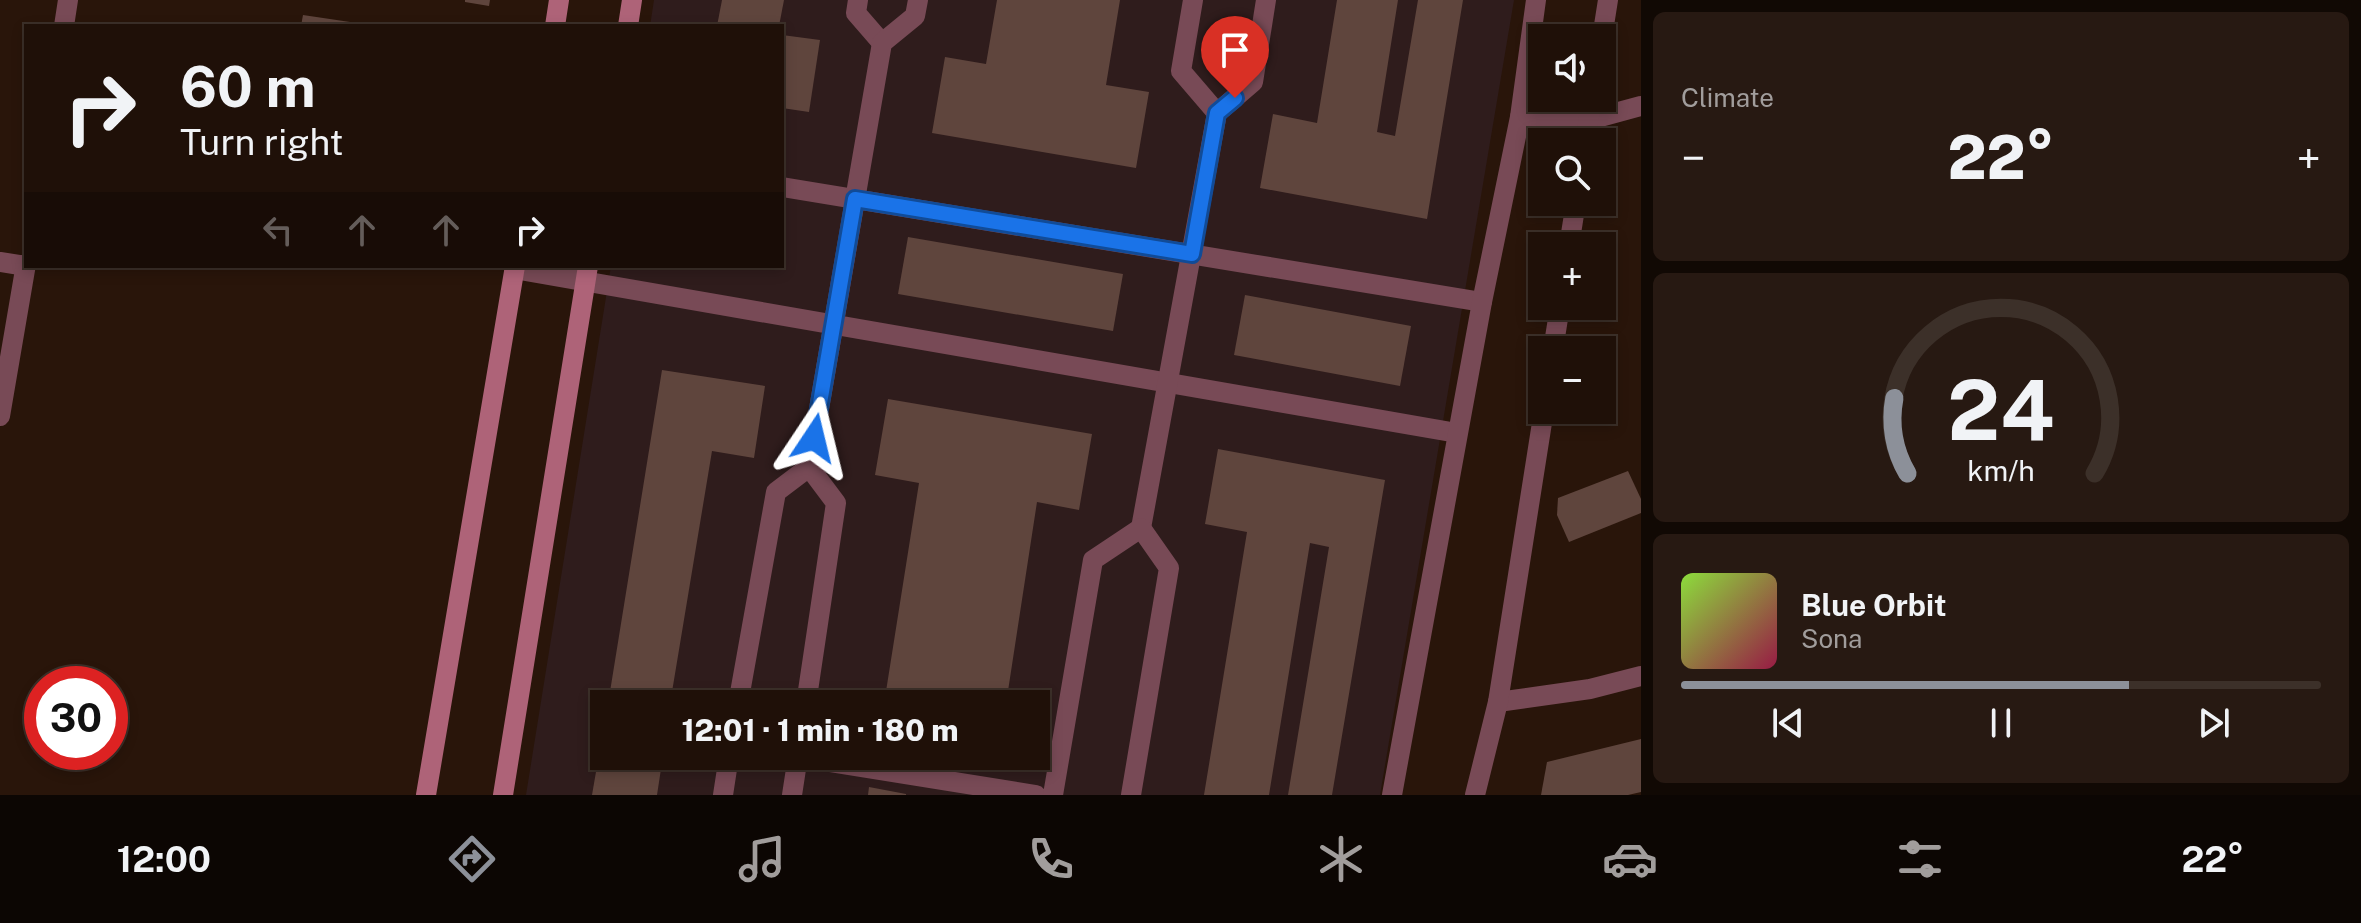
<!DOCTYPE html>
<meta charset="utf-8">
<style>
:root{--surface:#1f1008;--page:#271912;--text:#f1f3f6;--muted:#a19d9c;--line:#3c3029;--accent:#8c9099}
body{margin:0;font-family:"Public Sans",sans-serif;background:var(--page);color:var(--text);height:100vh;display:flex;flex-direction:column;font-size:30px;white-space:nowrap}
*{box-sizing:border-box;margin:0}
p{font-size:26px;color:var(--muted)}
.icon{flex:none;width:44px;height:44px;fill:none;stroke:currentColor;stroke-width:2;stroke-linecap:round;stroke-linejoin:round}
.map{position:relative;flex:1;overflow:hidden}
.details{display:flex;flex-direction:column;gap:12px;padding:12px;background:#110904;width:720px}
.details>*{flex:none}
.hud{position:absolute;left:24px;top:24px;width:760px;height:244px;border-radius:0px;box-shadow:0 4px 12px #0003,0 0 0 2px var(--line);background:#1f1008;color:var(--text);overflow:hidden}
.buttons{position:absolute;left:1528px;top:24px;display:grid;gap:16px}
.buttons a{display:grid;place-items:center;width:88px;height:88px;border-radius:0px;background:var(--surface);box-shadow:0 4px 12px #0003,0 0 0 2px var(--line);font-size:40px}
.speed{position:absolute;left:24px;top:666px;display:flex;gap:16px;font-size:40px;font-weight:700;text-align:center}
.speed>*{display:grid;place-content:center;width:104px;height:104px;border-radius:50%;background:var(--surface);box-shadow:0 4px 12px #0003,0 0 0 2px var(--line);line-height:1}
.speed .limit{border:12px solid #d22;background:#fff;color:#111}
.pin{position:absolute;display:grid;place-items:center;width:68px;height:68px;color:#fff;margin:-82px -34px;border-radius:50% 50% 50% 0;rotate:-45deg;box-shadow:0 0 8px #0007}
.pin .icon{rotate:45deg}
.me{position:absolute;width:88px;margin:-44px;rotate:10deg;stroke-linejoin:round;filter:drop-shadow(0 0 6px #0008)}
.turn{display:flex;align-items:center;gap:28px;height:168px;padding:0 24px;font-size:36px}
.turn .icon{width:104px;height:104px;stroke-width:2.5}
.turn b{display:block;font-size:56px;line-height:68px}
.lanes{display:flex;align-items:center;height:76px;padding:0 24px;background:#0003;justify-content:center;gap:40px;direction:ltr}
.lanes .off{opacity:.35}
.big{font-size:60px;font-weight:800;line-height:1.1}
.details .widget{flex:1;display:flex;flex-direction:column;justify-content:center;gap:12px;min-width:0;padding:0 28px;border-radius:12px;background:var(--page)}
.details .dial{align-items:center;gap:0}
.dial svg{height:208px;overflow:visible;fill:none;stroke:var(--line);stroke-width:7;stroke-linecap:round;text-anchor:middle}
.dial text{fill:var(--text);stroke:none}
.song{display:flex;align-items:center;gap:24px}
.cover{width:96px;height:96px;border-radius:12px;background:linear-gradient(135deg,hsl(90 70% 55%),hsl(340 70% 35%))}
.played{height:8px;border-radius:4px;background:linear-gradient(90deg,var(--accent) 70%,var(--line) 70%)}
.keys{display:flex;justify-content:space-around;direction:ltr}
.heat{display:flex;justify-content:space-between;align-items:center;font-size:44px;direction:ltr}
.trip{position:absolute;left:590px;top:690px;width:460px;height:80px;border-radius:0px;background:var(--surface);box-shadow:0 4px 12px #0003,0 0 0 2px var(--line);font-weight:800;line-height:80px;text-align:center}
.tabs{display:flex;height:128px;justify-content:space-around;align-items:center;background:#0c0603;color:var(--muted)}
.tabs .icon{width:56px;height:56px}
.tabs .active{color:var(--accent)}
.tabs b{font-size:36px;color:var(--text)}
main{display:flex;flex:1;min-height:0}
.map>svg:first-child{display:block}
.commercial{fill:#2f1c1c;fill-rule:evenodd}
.building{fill:#5f453d}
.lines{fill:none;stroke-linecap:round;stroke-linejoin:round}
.service{stroke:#784a56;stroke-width:12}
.minor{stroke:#784a56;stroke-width:20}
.secondary{stroke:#ae6378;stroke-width:20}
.route-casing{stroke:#114b97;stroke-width:20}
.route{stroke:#1a73e8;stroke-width:14}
</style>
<main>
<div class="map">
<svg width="1641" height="795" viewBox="0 0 1641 795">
<rect width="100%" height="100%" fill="#29150a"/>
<path class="commercial" d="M654 0H1514L1380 795H526L611 266H782V26H650ZM604 704H1036V756H604Z"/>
<g class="building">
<polygon points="465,0 490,0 489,6 465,2"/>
<polygon points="722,0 784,0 779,26 717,26"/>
<polygon points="997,0 1120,0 1106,85 1149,92 1136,168 932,133 945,57 986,64"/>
<polygon points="1337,0 1398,0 1377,132 1395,136 1418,0 1463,0 1427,219 1260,188 1273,114 1317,123"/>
<polygon points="303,15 350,22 350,26 301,26"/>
<polygon points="782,35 820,40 809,112 782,108"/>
<polygon points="908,237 1123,274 1113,331 898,294"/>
<polygon points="1245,295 1411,326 1400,386 1234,355"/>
<polygon points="662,370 765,386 754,458 712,451 670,704 608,704"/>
<polygon points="888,399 1092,434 1079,510 1037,502 1006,704 884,704 919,483 875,475"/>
<polygon points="1218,449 1385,480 1332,795 1288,795 1329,547 1310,543 1269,795 1204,795 1247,532 1205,524"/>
<polygon points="1628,471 1641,499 1641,513 1569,542 1557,515 1558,498"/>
<polygon points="1641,739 1641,792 1628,795 1541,795 1547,762"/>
<polygon points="601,743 604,743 604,756 663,756 657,795 592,795"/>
<polygon points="909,756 998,756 995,772 909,758"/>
<polygon points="869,787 906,794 906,795 868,795"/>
</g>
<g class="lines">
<polyline class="service" points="601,724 604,725"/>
<g class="minor">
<polyline points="858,0 856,13 882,43"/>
<polyline points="1193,0 1181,71 1217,113"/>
<polyline points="64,26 68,0"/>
<polyline points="1602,38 1608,0"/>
<polyline points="1520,117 1589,120 1641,106"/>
<polyline points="1585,142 1592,98"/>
<polyline points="782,187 1482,302"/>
<polyline points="1569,246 1576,202"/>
<polyline points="0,262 26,266"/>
<polyline points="514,269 1457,433"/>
<polyline points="1553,350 1560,306"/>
<polyline points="0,416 26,264"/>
<polyline points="1141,528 1217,113 1253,82 1266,0"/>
<polyline points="1498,702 1590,689 1641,676"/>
<polyline points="738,704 776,492 809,467 882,43 915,16 918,0"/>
<polyline points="806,704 836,503 809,467"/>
<polyline points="798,757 1036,795"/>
<polyline points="723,795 729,756"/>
<polyline points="792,795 798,756"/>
<polyline points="1053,795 1093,560 1141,528 1169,568 1131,795"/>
<polyline points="1392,795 1482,302 1520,117 1536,0"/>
<polyline points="1475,795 1498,702 1544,410"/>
</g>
<g class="secondary">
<polyline points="555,26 559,0"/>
<polyline points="628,26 632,0"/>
<polyline points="426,795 515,266"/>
<polyline points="503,795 588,266"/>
</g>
</g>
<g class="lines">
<defs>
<polyline id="route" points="814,438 855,199 1192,254 1217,113 1235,98"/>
</defs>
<use href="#route" class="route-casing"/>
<use href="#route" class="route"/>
</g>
</svg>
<div class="buttons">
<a><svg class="icon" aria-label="sound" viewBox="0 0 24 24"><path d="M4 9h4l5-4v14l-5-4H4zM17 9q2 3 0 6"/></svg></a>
<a><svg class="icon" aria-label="search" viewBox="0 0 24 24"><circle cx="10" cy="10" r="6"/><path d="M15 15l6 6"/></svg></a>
<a>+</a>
<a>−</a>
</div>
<div class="speed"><div class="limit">30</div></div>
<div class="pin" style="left:1235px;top:98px;background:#d93025"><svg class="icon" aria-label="arrive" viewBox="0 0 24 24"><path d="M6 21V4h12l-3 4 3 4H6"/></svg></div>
<svg class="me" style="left:814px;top:438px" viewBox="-20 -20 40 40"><path d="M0-17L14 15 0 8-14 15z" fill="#1a73e8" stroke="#fff" stroke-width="4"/></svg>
<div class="trip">12:01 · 1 min · 180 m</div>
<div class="hud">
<div class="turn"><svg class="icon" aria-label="right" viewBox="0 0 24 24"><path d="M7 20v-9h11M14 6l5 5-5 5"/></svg><div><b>60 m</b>Turn right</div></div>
<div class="lanes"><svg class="icon off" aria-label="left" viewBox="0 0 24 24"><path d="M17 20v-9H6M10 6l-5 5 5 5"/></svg><svg class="icon off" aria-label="ahead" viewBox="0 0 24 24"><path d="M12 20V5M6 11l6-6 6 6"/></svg><svg class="icon off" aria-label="ahead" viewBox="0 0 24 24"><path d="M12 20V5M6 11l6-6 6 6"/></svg><svg class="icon" aria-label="right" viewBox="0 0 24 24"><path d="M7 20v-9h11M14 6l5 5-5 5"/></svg></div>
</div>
</div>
<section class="details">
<div class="widget"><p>Climate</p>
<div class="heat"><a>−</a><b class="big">22°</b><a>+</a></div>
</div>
<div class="widget dial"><svg viewBox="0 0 100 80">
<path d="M14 69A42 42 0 1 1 86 69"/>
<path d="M14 69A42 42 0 0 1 9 40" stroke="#8c9099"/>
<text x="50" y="56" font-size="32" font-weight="700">24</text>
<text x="50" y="72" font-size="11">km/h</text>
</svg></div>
<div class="widget">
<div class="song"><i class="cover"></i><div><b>Blue Orbit</b><p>Sona</p></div></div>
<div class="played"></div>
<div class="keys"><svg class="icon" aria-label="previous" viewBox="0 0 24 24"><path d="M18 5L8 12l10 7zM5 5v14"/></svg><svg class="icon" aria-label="pause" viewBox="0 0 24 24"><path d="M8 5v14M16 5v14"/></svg><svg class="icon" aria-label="next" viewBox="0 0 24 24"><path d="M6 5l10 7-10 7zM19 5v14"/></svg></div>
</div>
</section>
</main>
<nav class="tabs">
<b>12:00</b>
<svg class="icon active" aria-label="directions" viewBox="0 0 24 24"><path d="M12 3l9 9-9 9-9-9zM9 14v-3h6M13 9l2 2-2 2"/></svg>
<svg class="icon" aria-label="music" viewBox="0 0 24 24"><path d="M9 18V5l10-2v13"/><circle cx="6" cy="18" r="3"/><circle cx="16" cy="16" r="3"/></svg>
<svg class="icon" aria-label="phone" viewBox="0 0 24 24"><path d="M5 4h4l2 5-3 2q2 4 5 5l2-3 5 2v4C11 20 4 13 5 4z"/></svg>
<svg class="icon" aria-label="climate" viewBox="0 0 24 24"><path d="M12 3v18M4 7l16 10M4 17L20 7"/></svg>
<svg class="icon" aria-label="car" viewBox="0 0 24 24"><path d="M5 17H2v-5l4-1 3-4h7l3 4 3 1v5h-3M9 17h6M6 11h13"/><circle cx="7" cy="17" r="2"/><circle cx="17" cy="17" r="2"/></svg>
<svg class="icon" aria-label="filters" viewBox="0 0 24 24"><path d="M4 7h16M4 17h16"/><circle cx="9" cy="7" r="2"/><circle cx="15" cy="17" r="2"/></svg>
<b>22°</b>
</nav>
